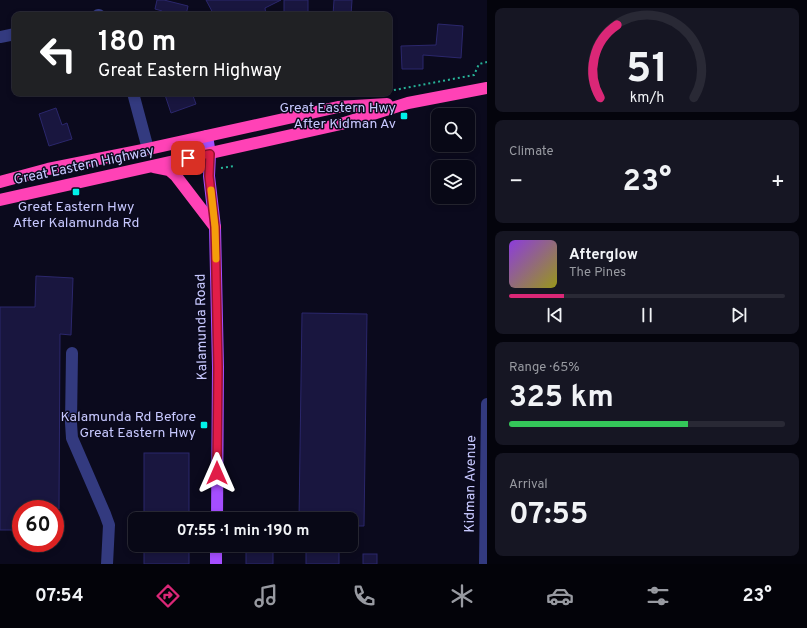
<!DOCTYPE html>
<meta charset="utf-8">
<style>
:root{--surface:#080816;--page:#161623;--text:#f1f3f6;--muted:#989aa1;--line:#292935;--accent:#db2777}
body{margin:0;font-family:Overpass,sans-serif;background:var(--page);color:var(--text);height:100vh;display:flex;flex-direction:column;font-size:15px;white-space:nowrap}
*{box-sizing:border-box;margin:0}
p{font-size:13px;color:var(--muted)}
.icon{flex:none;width:22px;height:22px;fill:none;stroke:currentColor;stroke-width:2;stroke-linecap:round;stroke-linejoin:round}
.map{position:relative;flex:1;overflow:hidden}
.sheet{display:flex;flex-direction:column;gap:8px;padding:8px;background:#04040c;width:320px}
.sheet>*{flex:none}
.banner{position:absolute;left:12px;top:12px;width:380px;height:84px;border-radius:8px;box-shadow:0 2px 6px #0003,0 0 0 1px var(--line);background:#202124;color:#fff;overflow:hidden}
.tools{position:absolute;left:431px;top:108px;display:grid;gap:8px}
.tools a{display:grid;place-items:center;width:44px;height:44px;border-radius:8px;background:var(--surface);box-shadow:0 2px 6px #0003,0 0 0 1px var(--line);font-size:20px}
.speed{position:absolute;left:12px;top:500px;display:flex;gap:8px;font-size:20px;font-weight:700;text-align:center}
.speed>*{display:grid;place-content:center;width:52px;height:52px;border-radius:50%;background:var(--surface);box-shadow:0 2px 6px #0003,0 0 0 1px var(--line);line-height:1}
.speed .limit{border:6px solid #d22;background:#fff;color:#111}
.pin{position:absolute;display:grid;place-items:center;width:34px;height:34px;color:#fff;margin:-17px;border-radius:8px;box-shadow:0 2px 6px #0006}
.me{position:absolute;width:44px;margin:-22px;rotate:0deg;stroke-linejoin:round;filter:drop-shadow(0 0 3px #0008)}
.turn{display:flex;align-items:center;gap:14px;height:84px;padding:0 20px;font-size:18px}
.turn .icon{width:52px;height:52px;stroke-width:2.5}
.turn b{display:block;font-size:28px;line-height:34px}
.big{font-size:30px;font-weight:700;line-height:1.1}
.sheet .widget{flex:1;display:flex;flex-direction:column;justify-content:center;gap:6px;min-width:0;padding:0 14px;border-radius:8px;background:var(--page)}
.sheet .dial{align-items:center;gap:0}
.dial svg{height:104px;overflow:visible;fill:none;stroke:var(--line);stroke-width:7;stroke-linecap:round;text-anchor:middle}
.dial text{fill:var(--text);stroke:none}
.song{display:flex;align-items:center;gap:12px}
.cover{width:48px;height:48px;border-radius:6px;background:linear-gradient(135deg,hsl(270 70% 55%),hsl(60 70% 35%))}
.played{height:4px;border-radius:2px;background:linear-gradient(90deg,var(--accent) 20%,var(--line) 20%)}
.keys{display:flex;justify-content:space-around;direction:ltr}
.heat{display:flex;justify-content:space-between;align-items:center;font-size:22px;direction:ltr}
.charge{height:6px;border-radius:3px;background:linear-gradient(90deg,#34c759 65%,var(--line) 0)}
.trip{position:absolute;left:128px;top:512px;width:230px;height:40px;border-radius:8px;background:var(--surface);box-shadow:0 2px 6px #0003,0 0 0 1px var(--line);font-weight:700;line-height:40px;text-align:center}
.tab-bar{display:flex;height:64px;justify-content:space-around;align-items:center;background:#030309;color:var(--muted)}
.tab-bar .icon{width:28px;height:28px}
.tab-bar .selected{color:var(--accent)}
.tab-bar b{font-size:18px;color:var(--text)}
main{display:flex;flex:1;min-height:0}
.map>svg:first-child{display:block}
.building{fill:#19163f;stroke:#2b276c}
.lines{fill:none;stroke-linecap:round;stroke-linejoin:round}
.path{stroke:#27b398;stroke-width:2;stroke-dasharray:2 3;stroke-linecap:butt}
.minor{stroke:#333a7f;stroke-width:12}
.major{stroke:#a54eff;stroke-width:12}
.highway{stroke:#ff42b6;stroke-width:12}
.route-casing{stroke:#92132f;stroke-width:10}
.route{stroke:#e11d48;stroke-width:7}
.slow{stroke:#f59e0b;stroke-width:7}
.poi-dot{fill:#00f2e9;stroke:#0b0a1d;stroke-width:1.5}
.labels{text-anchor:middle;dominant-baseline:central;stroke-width:3;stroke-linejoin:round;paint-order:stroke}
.poi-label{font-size:14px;fill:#c7c8ff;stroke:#0b0a1d;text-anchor:end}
.street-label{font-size:14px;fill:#c7c8ff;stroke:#0b0a1d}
</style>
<main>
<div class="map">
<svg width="487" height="564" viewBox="0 0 487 564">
<rect width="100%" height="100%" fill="#0b0a1d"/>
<g class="building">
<polygon points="157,0 164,0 188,6 186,15 161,15 162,11 155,9"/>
<polygon points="206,0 281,0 265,8 266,15 214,15"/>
<polygon points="284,0 308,0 308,15 284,14"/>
<polygon points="334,0 352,0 351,15 333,15"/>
<polygon points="438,24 463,26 461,58 423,55 423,69 402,69 401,46 436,45"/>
<polygon points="172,93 192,93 196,104 171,113 165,95"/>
<polygon points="56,108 62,125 67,123 72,139 49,146 39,114"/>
<polygon points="36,276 73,278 71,335 60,334 59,509 21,509 21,530 0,530 0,307 35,307"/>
<polygon points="302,313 367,314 364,526 351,526 351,519 299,519"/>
<rect x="144" y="453" width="45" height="66"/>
<rect x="144" y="545" width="45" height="19"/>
<rect x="306" y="545" width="33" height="19"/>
<rect x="246" y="550" width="27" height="14"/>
<rect x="363" y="554" width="14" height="10"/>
</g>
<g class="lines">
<g class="path">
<polyline points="389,91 474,75 479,64 487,62"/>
<polyline points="221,168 235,166"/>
</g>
<g class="minor">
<polyline points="98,15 99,15"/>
<polyline points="0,37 15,34"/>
<polyline points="133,93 148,149"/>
<polyline points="72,353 71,423 72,438 105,514 109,525 107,564"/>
<polyline points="485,564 487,404"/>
</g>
<g class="major">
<polyline points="207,136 210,154 209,176 215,227 218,367 217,519"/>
<polyline points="216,564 216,545"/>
</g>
<g class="highway">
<polyline points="154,167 169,170 176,176 215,227"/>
<polyline points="0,182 48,169 148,149 338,107 387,104"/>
<polyline points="0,200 341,124 408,103 487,88"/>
</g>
</g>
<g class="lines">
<defs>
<polyline id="route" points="188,158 210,154 209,176 215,227 218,367 217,473"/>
</defs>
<use href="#route" class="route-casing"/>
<use href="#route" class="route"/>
<polyline class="slow" points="211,190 215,227 216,259"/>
</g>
<g class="poi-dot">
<rect x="400" y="112" width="8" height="8" rx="2"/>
<rect x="72" y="188" width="8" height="8" rx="2"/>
<rect x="200" y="421" width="8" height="8" rx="2"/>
</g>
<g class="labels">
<g class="poi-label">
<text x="396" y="108">Great Eastern Hwy<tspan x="396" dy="16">After Kidman Av</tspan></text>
<text x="76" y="207" text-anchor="middle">Great Eastern Hwy<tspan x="76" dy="16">After Kalamunda Rd</tspan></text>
<text x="196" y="417">Kalamunda Rd Before<tspan x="196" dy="16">Great Eastern Hwy</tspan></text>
</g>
<g class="street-label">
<text transform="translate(84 166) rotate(-12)">Great Eastern Highway</text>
<text transform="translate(202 327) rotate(-91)">Kalamunda Road</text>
<text transform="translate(471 484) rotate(-89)">Kidman Avenue</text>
</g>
</g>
</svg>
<div class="tools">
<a><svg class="icon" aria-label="search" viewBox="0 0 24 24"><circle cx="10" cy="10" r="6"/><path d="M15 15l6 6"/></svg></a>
<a><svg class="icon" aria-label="layers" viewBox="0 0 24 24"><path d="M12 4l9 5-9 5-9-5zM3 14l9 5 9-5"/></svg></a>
</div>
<div class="speed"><div class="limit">60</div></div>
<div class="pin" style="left:188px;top:158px;background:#d93025"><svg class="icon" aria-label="arrive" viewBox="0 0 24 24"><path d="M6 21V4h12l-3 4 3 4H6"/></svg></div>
<svg class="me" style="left:217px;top:473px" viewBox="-20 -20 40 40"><path d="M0-17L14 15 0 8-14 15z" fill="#e11d48" stroke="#fff" stroke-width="4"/></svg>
<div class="trip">07:55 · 1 min · 190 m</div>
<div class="banner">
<div class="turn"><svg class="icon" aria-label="left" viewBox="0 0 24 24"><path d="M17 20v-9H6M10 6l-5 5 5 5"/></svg><div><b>180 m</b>Great Eastern Highway</div></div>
</div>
</div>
<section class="sheet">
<div class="widget dial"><svg viewBox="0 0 100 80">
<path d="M14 69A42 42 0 1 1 86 69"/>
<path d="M14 69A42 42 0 0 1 27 13" stroke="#db2777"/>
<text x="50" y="56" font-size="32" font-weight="700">51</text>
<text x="50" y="72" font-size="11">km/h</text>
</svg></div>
<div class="widget"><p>Climate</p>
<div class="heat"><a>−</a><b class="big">23°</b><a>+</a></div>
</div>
<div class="widget">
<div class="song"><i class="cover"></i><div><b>Afterglow</b><p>The Pines</p></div></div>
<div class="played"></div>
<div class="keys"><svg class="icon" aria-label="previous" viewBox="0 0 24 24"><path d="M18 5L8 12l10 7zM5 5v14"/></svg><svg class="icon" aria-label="pause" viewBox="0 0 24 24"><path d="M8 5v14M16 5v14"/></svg><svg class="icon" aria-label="next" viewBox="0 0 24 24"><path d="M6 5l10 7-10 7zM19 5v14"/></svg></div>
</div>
<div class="widget"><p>Range · 65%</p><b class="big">325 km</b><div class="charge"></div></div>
<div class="widget"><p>Arrival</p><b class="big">07:55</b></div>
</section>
</main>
<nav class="tab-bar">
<b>07:54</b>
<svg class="icon selected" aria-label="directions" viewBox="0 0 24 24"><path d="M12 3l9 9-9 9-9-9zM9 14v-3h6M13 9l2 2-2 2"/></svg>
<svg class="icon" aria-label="music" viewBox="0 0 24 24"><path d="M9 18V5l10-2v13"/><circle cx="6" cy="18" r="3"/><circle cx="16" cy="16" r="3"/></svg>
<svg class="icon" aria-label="phone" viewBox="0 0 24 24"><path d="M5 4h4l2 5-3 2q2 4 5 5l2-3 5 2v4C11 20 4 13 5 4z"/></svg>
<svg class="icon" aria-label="climate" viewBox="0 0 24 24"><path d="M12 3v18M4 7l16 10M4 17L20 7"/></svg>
<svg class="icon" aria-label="car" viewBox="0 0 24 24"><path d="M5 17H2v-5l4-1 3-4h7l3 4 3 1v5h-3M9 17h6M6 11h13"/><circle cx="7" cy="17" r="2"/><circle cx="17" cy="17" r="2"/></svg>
<svg class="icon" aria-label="filters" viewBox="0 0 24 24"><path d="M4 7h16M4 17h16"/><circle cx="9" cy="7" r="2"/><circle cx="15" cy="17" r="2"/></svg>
<b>23°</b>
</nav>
